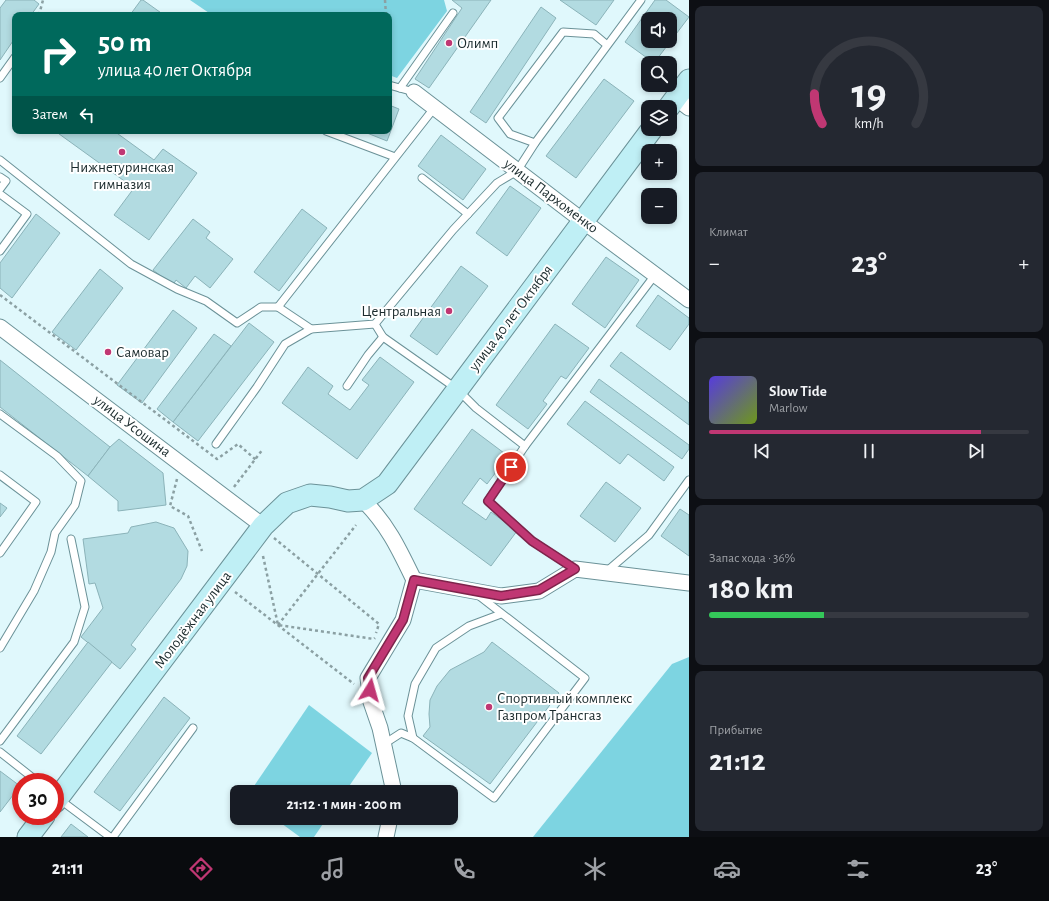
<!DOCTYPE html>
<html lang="ru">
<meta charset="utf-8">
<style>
:root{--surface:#171b24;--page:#242831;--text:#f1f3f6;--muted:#9ea1a6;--line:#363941;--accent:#c03773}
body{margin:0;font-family:"Alegreya Sans",sans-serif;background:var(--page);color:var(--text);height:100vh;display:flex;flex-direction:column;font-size:15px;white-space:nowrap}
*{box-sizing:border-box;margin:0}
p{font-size:13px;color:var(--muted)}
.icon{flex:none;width:22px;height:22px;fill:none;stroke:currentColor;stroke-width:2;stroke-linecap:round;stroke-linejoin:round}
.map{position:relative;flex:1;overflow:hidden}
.sheet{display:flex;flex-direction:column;gap:6px;padding:6px;background:#0d0f14;width:360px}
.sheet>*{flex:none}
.guide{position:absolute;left:12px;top:12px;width:380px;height:122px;border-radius:8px;box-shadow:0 2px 6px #0003;background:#00695c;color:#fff;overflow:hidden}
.controls{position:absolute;left:641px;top:12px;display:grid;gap:8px}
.controls a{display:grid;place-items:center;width:36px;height:36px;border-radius:8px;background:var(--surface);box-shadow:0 2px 6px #0003;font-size:20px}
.speed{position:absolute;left:12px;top:773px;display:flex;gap:8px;font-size:20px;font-weight:700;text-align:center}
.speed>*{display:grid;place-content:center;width:52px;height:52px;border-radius:50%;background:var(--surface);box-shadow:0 2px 6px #0003;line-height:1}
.speed .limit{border:6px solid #d22;background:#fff;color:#111}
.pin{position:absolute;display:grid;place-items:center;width:34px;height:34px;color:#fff;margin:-17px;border:2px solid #fff;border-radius:50%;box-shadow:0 1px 4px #0007}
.me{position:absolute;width:44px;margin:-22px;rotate:8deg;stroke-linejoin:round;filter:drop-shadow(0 0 3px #0008)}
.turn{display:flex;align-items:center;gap:14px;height:84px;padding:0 20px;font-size:18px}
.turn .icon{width:52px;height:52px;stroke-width:2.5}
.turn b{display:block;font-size:28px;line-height:34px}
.then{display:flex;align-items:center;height:38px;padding:0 20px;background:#0003;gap:8px;font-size:15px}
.big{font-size:30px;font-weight:700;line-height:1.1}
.sheet .widget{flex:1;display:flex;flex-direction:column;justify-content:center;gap:6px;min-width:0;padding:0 14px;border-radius:8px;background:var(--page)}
.sheet .dial{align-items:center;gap:0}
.dial svg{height:104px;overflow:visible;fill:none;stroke:var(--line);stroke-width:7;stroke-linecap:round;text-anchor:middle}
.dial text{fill:var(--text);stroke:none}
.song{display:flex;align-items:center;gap:12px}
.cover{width:48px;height:48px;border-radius:6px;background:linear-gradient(135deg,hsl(250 70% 55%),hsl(80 70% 35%))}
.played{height:4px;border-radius:2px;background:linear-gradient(90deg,var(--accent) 85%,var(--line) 85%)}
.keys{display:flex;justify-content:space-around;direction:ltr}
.heat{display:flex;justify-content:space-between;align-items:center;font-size:22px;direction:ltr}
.charge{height:6px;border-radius:3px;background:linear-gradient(90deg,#34c759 36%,var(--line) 0)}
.trip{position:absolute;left:230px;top:785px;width:228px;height:40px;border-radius:8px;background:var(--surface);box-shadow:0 2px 6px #0003;font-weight:700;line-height:40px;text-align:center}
.tab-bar{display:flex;height:64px;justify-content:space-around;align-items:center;background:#090b0e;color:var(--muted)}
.tab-bar .icon{width:28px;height:28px}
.tab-bar .selected{color:var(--accent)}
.tab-bar b{font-size:18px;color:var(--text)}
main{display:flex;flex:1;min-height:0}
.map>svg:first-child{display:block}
.green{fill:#7dd4e1}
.building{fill:#b2dbe1;stroke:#8bb3b9;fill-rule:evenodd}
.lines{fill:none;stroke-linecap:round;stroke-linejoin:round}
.lane-casing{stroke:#6b9298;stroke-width:9}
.street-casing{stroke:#6b9298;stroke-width:17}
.secondary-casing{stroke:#6b9298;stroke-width:23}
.path{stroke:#8ba0a3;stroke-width:2.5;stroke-dasharray:3 3;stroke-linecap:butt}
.lane{stroke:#fff;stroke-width:7}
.street{stroke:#fff;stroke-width:15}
.secondary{stroke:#bfeff5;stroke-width:21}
.route-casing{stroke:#7d244b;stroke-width:10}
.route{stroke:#c03773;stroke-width:7}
.poi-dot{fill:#c03773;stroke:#fff;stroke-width:1.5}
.labels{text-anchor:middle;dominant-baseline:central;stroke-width:4;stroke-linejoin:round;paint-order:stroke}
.poi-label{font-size:15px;fill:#1b2b2d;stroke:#fff;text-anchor:start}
.street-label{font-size:15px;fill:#1b2b2d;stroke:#fff}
</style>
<main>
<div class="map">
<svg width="689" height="837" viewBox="0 0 689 837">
<rect width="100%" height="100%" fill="#e0f8fc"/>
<g class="green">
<polygon points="190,0 444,0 447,11 397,78 389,75 389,15 212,15"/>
<polygon points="689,657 689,837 533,837 672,664"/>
<polygon points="309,705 372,753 345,792 250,792"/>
<polygon points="274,818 327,818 314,837 300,837"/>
</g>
<g class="building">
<polygon points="6,0 34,0 39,4 31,15 15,15 15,38 0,60 0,8"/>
<polygon points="141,0 143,0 164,15 130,15"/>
<polygon points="491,0 429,88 415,79 462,8 452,0"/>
<polygon points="560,0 614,0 596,25"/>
<path d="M655 0H666L689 17 654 63 625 42ZM648 19H670V41H648Z"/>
<polygon points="541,7 556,18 486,123 470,112"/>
<polygon points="604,79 634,101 576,178 546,156"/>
<polygon points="389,105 399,109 387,141 362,131 389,131"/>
<polygon points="55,131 114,131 154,160 163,149 197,173 149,240 114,215 134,188"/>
<polygon points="441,135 486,169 463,200 418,166"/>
<polygon points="510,186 541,208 507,256 476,233"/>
<polygon points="302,209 327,228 279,291 254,272"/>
<polygon points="36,214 60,233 12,298 0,288 0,263"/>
<polygon points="193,219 210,232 206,238 233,259 210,288 195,276 186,288 176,280 173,285 153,270"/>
<polygon points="606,257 639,280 605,328 572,304"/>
<polygon points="461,266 488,286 437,355 410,336"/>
<polygon points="100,269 123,288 76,350 52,332"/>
<polygon points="658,295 689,318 689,324 670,350 636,326"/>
<polygon points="173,310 197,328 142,403 117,385"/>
<polygon points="249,323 274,342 198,441 173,422"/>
<polygon points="555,324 589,348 566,379 561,376 543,401 547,404 528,429 496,405"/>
<polygon points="214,334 231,346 173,422 157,409"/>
<polygon points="621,352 689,403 689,425 610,366"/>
<polygon points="380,357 414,382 357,459 282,403 308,367 333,386 328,394 350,410 369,385 362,380"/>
<polygon points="0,360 110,447 88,476 0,407"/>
<polygon points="599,379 689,445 689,449 682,459 590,392"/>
<polygon points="585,401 674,467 664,481 628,454 620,464 567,424"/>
<polygon points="472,429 508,456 487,484 480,478 462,503 486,520 491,512 517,531 491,566 414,509"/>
<polygon points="119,439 163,473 166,505 118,511 118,501 88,476 110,447"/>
<polygon points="606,482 641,508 615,542 580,516"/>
<polygon points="0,503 7,508 0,517"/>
<polygon points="680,509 689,515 689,556 661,536"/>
<polygon points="156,522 174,528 188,551 187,566 181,579 131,645 136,649 120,669 81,637 103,608 95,583 89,584 83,539 128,533 131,527"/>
<polygon points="88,642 112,662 41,754 17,736"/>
<polygon points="492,642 559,693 490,784 423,736 430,727 429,714 430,700 437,686 450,670 484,652"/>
<polygon points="164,697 190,718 120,811 94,792"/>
<polygon points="0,771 20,786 0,812"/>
<polygon points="71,824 88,837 61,837"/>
</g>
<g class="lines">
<defs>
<g id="lane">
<polyline points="607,45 594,34 563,32 498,118 510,134 535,143 641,0"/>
<polyline points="0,78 15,57"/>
<polyline points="389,85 414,92"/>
<polyline points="400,88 453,13"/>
<polyline points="326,131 395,157"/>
<polyline points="535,143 517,171 497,183 453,230 375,324 383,337 457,389 476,408 525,446 488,501 532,541 575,569"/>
<polyline points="0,160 131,264 177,289 206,301 237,323 261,307 278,307"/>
<polyline points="0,177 6,181 0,189"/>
<polyline points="422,178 468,214"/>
<polyline points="0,194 27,214 0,251"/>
<polyline points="311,329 278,307 435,107"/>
<polyline points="347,386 368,355 383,337"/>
<polyline points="0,414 57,456 81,481 75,505 55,533 51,552 34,591 0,648"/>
<polyline points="216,444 257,387 285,344 311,329 375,324"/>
<polyline points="525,446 655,275"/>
<polyline points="0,475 36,502 0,553"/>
<polyline points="606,572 649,535 689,480"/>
<polyline points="413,738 408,716 415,684 436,648 469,626 501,614"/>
<polyline points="0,741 74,642 85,607 71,539"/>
<polyline points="384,744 401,733 413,738 494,798 585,678 478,595"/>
<polyline points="0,752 38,782"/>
<polyline points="59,799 110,837"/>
<polyline points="113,837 193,728"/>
</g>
<g id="street">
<polyline points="414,92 583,221 689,300"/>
<polyline points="676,98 689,108"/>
<polyline points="0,327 263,526"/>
<path d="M363 500C388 525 399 549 414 580"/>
<polyline points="414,580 501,596 539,591 575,569 689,583"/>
<polyline points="394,792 380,728 371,702 368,678 403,620 414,580"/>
<polyline points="386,837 390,818"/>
</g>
<g id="secondary">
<polyline points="669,107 689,80"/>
<polyline points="55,802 263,526 287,503 310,495 330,497 348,501 363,500 387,484 652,129"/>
<polyline points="28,837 44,816"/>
</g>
</defs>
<use href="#lane" class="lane-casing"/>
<use href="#street" class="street-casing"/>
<use href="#secondary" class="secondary-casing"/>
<g class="path">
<polyline points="385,0 386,15"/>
<polyline points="39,15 43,0"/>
<polyline points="0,295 217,459 238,444 256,460"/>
<polyline points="177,479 170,506 188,516 202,551"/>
<polyline points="234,487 263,449"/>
<polyline points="274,538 379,624 376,633"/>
<polyline points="263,556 278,625 374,639 375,638"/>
<polyline points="235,592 354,684"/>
<polyline points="278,625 356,525"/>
</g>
<use href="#lane" class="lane"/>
<use href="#street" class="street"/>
<use href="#secondary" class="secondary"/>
</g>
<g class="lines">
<defs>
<polyline id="route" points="370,690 368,678 403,620 414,580 501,596 539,590 575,569 532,541 488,501 511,467"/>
</defs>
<use href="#route" class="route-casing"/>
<use href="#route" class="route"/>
</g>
<g class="poi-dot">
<circle cx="449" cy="43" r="4"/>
<circle cx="122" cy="152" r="4"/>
<circle cx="449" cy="311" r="4"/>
<circle cx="108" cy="352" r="4"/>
<circle cx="489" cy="707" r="4"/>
</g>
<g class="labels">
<g class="poi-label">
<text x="457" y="43">Олимп</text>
<text x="122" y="167" text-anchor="middle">Нижнетуринская<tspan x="122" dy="17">гимназия</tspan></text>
<text x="441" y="311" text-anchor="end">Центральная</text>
<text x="116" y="352">Самовар</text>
<text x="497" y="698">Спортивный комплекс<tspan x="497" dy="17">Газпром Трансгаз</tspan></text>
</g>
<g class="street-label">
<text transform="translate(551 196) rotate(37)">улица Пархоменко</text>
<text transform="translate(511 318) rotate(-53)">улица 40 лет Октября</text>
<text transform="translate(132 426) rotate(37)">улица Усошина</text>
<text transform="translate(193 620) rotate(-53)">Молодёжная улица</text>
</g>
</g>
</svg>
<div class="controls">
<a><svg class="icon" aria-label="sound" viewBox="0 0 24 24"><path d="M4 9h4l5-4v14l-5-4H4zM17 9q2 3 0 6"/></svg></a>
<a><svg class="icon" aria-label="search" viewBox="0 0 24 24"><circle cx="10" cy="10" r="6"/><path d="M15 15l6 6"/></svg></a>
<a><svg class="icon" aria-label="layers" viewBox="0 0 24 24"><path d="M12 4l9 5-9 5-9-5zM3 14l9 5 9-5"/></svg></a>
<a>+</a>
<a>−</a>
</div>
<div class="speed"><div class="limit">30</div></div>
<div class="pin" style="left:511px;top:467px;background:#d93025"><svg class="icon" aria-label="arrive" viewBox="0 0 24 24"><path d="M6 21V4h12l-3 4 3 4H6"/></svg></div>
<svg class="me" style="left:370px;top:690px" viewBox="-20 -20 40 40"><path d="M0-17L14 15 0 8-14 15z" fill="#c03773" stroke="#fff" stroke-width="4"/></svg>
<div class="trip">21:12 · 1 мин · 200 m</div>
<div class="guide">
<div class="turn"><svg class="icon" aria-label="right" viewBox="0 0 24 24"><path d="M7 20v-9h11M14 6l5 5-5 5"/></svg><div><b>50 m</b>улица 40 лет Октября</div></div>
<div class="then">Затем<svg class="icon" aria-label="left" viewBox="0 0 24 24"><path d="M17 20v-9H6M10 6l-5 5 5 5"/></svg></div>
</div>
</div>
<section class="sheet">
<div class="widget dial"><svg viewBox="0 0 100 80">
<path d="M14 69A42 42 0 1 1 86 69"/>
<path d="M14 69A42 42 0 0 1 8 46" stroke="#c03773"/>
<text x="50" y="56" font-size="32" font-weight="700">19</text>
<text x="50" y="72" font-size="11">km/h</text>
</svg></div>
<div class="widget"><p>Климат</p>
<div class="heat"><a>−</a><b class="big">23°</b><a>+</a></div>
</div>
<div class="widget">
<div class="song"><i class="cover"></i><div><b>Slow Tide</b><p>Marlow</p></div></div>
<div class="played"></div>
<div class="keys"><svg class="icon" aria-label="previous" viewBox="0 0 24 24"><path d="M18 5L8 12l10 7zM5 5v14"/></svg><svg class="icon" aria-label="pause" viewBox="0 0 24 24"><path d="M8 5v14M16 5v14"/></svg><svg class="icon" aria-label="next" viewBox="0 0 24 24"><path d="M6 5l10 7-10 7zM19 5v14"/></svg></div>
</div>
<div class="widget"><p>Запас хода · 36%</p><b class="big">180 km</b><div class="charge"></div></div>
<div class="widget"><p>Прибытие</p><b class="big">21:12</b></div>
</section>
</main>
<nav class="tab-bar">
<b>21:11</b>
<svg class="icon selected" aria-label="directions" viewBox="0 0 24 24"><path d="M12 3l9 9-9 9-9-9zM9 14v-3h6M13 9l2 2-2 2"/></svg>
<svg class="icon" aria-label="music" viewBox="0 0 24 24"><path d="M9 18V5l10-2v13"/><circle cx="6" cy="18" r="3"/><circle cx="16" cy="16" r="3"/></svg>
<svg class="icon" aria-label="phone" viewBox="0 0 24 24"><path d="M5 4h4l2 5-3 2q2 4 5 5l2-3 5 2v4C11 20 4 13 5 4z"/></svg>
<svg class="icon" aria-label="climate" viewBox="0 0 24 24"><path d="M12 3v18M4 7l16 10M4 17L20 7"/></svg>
<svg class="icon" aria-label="car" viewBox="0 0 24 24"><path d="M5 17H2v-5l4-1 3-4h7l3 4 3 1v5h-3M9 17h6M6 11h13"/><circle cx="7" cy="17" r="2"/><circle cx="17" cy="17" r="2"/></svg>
<svg class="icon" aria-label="filters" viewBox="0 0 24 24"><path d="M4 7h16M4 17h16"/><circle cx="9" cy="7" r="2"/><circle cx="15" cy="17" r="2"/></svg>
<b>23°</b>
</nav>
